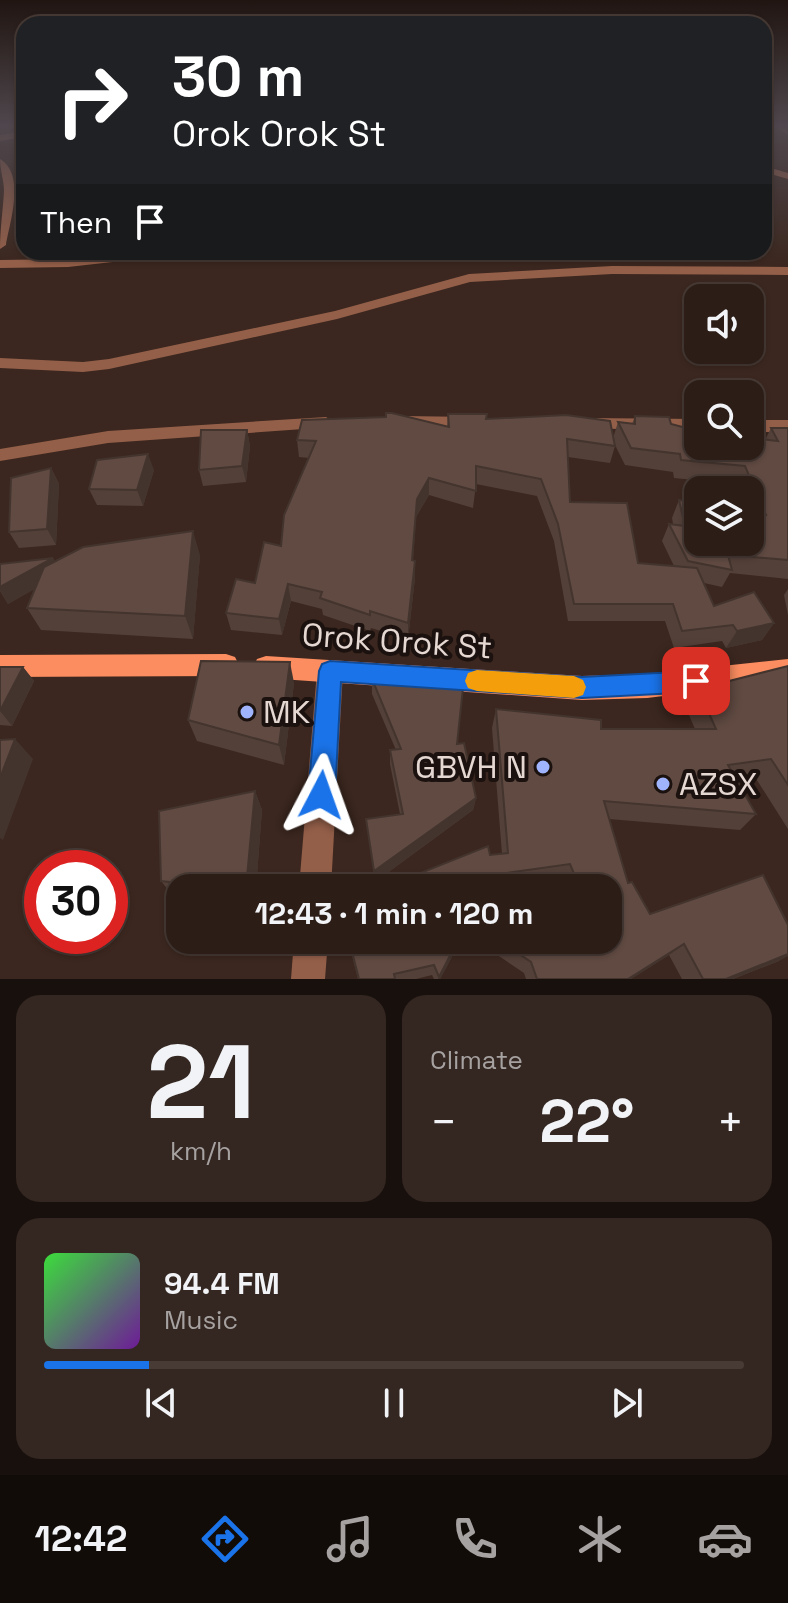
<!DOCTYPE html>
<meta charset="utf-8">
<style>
:root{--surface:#2c1d17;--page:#342620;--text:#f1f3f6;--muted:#a6a2a1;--line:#483b36;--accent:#1a73e8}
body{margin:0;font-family:"Space Grotesk",sans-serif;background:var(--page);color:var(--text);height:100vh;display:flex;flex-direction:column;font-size:30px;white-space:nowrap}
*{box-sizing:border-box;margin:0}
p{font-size:26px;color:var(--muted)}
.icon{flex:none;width:44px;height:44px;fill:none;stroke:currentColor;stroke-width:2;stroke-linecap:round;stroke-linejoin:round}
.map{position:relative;height:979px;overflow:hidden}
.side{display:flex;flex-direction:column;gap:16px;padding:16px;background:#18100d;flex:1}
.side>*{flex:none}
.banner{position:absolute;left:16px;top:16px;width:756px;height:244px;border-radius:24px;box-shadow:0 2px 6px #0004,0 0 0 2px var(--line);background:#202124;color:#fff;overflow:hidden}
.buttons{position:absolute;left:684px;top:284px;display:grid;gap:16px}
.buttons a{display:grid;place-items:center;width:80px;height:80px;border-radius:16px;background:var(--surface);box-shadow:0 2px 6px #0004,0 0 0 2px var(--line);font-size:40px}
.speed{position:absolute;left:24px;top:850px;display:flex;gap:16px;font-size:40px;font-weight:700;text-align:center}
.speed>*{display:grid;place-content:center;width:104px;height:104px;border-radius:50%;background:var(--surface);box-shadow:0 2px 6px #0004,0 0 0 2px var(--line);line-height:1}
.speed .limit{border:12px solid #d22;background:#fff;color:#111}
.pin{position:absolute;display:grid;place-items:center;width:68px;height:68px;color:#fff;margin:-34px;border-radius:16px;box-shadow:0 4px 12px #0006}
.me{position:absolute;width:88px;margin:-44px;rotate:4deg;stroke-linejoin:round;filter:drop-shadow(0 0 6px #0008)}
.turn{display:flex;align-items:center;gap:28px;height:168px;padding:0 24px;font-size:36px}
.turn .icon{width:104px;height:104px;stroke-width:2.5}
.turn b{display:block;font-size:56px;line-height:68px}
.then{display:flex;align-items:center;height:76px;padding:0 24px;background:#0003;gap:16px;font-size:30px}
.big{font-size:60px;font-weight:700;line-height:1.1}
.side .tile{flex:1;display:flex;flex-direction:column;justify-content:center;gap:12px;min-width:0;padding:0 28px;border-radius:24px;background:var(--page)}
.side .dial{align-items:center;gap:0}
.dial b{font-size:104px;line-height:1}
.song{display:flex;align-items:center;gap:24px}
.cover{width:96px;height:96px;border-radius:12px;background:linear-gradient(135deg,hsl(120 70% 55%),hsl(280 70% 35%))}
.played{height:8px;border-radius:4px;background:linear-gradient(90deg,var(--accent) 15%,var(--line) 15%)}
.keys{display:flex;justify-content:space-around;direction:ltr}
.heat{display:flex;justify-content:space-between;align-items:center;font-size:44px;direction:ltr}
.side .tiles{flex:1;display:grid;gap:16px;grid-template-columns:1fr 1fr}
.tile:last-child{grid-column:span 2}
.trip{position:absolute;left:166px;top:874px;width:456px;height:80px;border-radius:24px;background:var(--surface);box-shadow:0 2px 6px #0004,0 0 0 2px var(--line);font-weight:700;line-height:80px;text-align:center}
.dock{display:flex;height:128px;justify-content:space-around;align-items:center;background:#120c09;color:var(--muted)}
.dock .icon{width:56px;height:56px}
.dock .selected{color:var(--accent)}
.dock b{font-size:36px;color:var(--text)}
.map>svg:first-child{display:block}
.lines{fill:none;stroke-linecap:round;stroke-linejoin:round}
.minor{fill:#945f49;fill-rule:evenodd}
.major{fill:#fc8d60;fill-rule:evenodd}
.wall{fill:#534039;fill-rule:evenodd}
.shaded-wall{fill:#43342e}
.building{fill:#604a42;stroke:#43342e;stroke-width:2}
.route{fill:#1a73e8;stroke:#114b97;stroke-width:2}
.slow{fill:#f59e0b}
.poi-dot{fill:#a0b3fd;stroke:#1b120f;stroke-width:3}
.labels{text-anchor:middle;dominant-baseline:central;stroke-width:8;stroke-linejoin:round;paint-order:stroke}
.near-street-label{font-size:32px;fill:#e5d7d2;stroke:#1b120f}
.near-poi-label{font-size:32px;fill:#e5d7d2;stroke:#1b120f;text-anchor:start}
</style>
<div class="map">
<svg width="788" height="979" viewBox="0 0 788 979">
<rect width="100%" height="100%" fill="#3b271f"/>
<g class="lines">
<g class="minor">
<polygon points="775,126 786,126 788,135"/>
<polygon points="24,131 24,137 0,141 0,135"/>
<path d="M0 159C26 175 10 221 6 245L0 249C0 229 3 210 4 191 4 181 0 170 0 159Z"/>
<polygon points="764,166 788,173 788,179 764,172"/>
<polygon points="131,252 172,252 166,256 68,267 0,268 0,260 68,259"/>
<polygon points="612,266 788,267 788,275 612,274 470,282 337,319 109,369 83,372 0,368 0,358 83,362 109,359 335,311 469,274"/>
<polygon points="402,416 474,417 483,423 474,429 396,426 393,422"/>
<polygon points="326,417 335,423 332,427 108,443 0,461 0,449 108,431"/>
<polygon points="586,418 698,419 698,431 580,428 577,424 580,420"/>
<rect x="750" y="420" width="38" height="12"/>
<polygon points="330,660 339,663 343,671 331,888 299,888 317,671 321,663"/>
<polygon points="294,940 328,940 325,979 291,979"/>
</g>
<g class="major">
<polygon points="226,654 235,657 239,665 235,673 226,676 0,677 0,655"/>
<polygon points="266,656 582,676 647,674 788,659 788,681 647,698 582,700 266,678 257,675 253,667 257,659"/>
</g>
</g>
<g class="wall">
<path d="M448 414 613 438 618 422 632 424 635 416 671 424 698 446 765 440 771 428H788V579L730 573 722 587 704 583 714 606 774 623 762 640 726 648 722 641 674 648 665 621H568L554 541 537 496 476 484 473 508 429 495 416 517 413 560 415 578 408 639 371 628 370 631 323 615 322 609 291 601 282 635 231 630 226 613 255 583 281 546 309 458 299 457 297 440 447 427ZM614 443 625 465 673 472 674 478 736 484 738 490H750V542H698L679 500 672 518 673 524H669L662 541 674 566 638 563 570 502 568 457 610 463 615 446Z"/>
<polygon points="247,430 250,446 246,482 203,486 199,470"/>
<polygon points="51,468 59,484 56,545 19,548 9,532"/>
<polygon points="154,470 143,506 97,505 89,489"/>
<polygon points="200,555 193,639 41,630 27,608 34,589 8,604 0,591 0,564 53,558 54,561"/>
<polygon points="788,589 788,615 784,595"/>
<polygon points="788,666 788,829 755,777 736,779 756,814 740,830 609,819 628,883 650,914 779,961 733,979 682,979 669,955 631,979 526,979 524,973 475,940 608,940 608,888 566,888 562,878 494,888 383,888 490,855 502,854 492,728 496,709 601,729 695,729 686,708 698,689"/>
<polygon points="0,667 23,667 34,681 12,726 0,725"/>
<polygon points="372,679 457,744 476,798 473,810 375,882 366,819 400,814 390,764 390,750 396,750 372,694"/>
<polygon points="294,683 284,765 197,741 188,720"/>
<polygon points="255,791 262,810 256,888 180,888 180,897 174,897 161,881"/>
<polygon points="348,940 461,940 440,979 434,979 432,975 416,979 358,979"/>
</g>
<g class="shaded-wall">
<polygon points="247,430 250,446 246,482 242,466"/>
<polygon points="148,454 154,470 143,506 137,490"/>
<polygon points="51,468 59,484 56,545 47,529"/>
<polygon points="429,478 429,495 416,517 412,577 417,499"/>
<polygon points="193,531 200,555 193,639 185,616"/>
<polygon points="53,558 62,574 8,604 0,591 0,587"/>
<polygon points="415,561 415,578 408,639 408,623"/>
<polygon points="288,584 291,601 282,635 279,619"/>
<polygon points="774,623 762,640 726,648 737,631"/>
<polygon points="290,662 294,683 284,765 279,745"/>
<polygon points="23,667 34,681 12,726 0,711"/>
<polygon points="15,739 33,759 3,840 0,838 0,778"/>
<polygon points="255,791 262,810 256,888 246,888"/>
<polygon points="476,798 473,810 375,882 374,871"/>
<polygon points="458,940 461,940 440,979 438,979"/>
<polygon points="684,944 669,955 631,979 628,979"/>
<polygon points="788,954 788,956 779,961 733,979 726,979"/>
</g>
<g class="building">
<polygon points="386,413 392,413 449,427 448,414 487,414 486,419 566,415 610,421 615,446 567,439 570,502 627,503 638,563 697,568 714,606 754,592 774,623 737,631 733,625 682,631 673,604 574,604 558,524 541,479 476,466 476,491 429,478 417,499 412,560 415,561 408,623 370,611 370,615 320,598 322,592 288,584 279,619 226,613 236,579 255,583 264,542 281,546 284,515 316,441 297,440 302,420 386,417"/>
<polygon points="635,416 669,417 671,424 698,431 698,446 750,446 750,438 778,441 771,428 788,428 788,560 728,555 732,570 688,561 669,524 685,526 679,500 698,503 698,542 750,542 750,517 766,515 745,466 681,460 680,454 631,448 618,422 635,424"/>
<polygon points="201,430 247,430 242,466 199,470"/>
<polygon points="148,454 137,490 89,489 97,460"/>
<polygon points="51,468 47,529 9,532 11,478"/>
<polygon points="193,531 185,616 27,608 44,567 83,547"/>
<polygon points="53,558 0,587 0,564"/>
<polygon points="201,661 290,662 279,745 188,720"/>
<polygon points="788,666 788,785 771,759 728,765 756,814 604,801 628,883 632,882 650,914 763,875 788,925 788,954 726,979 703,979 684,944 628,979 537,979 531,962 498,940 608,940 608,888 580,888 570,864 486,876 491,888 383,888 488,846 490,855 508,853 496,709 601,720 601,729 716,729 698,689"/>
<polygon points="0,667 23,667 0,711"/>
<polygon points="372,679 463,688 457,744 464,743 476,798 374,871 366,819 403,814 390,750 401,749"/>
<polygon points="15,739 0,778 0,740"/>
<polygon points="255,791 246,888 220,888 161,881 159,811"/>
<polygon points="349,940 458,940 439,977 434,965 394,974 395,979 359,979"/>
</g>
<linearGradient id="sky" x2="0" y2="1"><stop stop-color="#201511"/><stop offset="0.48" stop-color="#4f474d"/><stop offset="1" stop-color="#4f474d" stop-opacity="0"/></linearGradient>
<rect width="788" height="263" fill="url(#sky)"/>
<polygon class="route" points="330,661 582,677 696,671 704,674 707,681 704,689 696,692 582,698 341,682 335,795 331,804 321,808 312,804 308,795 319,671 322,664"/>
<polygon class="slow" points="477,670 574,676 583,680 586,687 583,695 574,698 477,691 468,688 465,681 468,673"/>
<g class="poi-dot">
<circle cx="247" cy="712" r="8"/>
<circle cx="543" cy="767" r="8"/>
<circle cx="663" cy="784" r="8"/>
</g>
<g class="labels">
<g class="near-street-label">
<text transform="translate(397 641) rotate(4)">Orok Orok St</text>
</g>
<g class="near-poi-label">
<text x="263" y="712">MK</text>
<text x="527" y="767" text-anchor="end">GBVH N</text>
<text x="679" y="784">AZSX</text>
</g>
</g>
</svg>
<div class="buttons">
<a><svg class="icon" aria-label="sound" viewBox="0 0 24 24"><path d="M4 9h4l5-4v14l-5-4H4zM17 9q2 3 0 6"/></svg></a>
<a><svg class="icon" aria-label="search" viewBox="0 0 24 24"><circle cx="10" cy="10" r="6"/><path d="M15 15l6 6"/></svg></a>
<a><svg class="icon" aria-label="layers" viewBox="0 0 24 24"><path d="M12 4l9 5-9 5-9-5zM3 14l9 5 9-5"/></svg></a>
</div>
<div class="speed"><div class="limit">30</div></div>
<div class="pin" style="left:696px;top:681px;background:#d93025"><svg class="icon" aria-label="arrive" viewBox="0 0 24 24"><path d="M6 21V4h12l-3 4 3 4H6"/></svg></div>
<svg class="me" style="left:321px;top:795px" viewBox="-20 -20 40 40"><path d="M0-17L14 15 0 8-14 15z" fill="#1a73e8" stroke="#fff" stroke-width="4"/></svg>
<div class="trip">12:43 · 1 min · 120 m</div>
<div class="banner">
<div class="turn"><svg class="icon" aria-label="right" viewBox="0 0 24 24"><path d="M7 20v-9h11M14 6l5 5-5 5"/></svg><div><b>30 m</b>Orok Orok St</div></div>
<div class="then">Then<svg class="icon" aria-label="arrive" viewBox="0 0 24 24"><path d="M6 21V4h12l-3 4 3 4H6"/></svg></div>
</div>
</div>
<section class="side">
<div class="tiles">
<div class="tile dial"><b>21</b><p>km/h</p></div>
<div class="tile"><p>Climate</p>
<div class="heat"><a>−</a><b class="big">22°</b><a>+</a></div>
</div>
<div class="tile">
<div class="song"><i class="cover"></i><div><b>94.4 FM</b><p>Music</p></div></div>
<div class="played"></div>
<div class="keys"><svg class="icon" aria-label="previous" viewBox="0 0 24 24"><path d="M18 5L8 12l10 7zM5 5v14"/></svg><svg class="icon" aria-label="pause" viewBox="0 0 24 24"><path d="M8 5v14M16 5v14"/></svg><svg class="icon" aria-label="next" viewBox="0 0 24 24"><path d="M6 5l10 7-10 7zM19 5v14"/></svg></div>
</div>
</div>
</section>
<nav class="dock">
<b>12:42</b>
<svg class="icon selected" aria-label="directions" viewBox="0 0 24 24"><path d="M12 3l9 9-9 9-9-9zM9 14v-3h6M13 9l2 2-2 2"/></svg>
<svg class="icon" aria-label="music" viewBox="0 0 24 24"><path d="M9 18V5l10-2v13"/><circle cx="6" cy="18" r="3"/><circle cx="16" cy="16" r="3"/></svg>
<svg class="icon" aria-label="phone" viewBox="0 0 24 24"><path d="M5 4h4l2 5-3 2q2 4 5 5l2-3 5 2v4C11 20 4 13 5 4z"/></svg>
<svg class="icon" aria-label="climate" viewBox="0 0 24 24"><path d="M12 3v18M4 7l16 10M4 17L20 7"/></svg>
<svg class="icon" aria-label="car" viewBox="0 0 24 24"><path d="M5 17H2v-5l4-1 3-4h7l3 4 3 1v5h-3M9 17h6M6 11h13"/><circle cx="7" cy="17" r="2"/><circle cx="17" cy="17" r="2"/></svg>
</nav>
